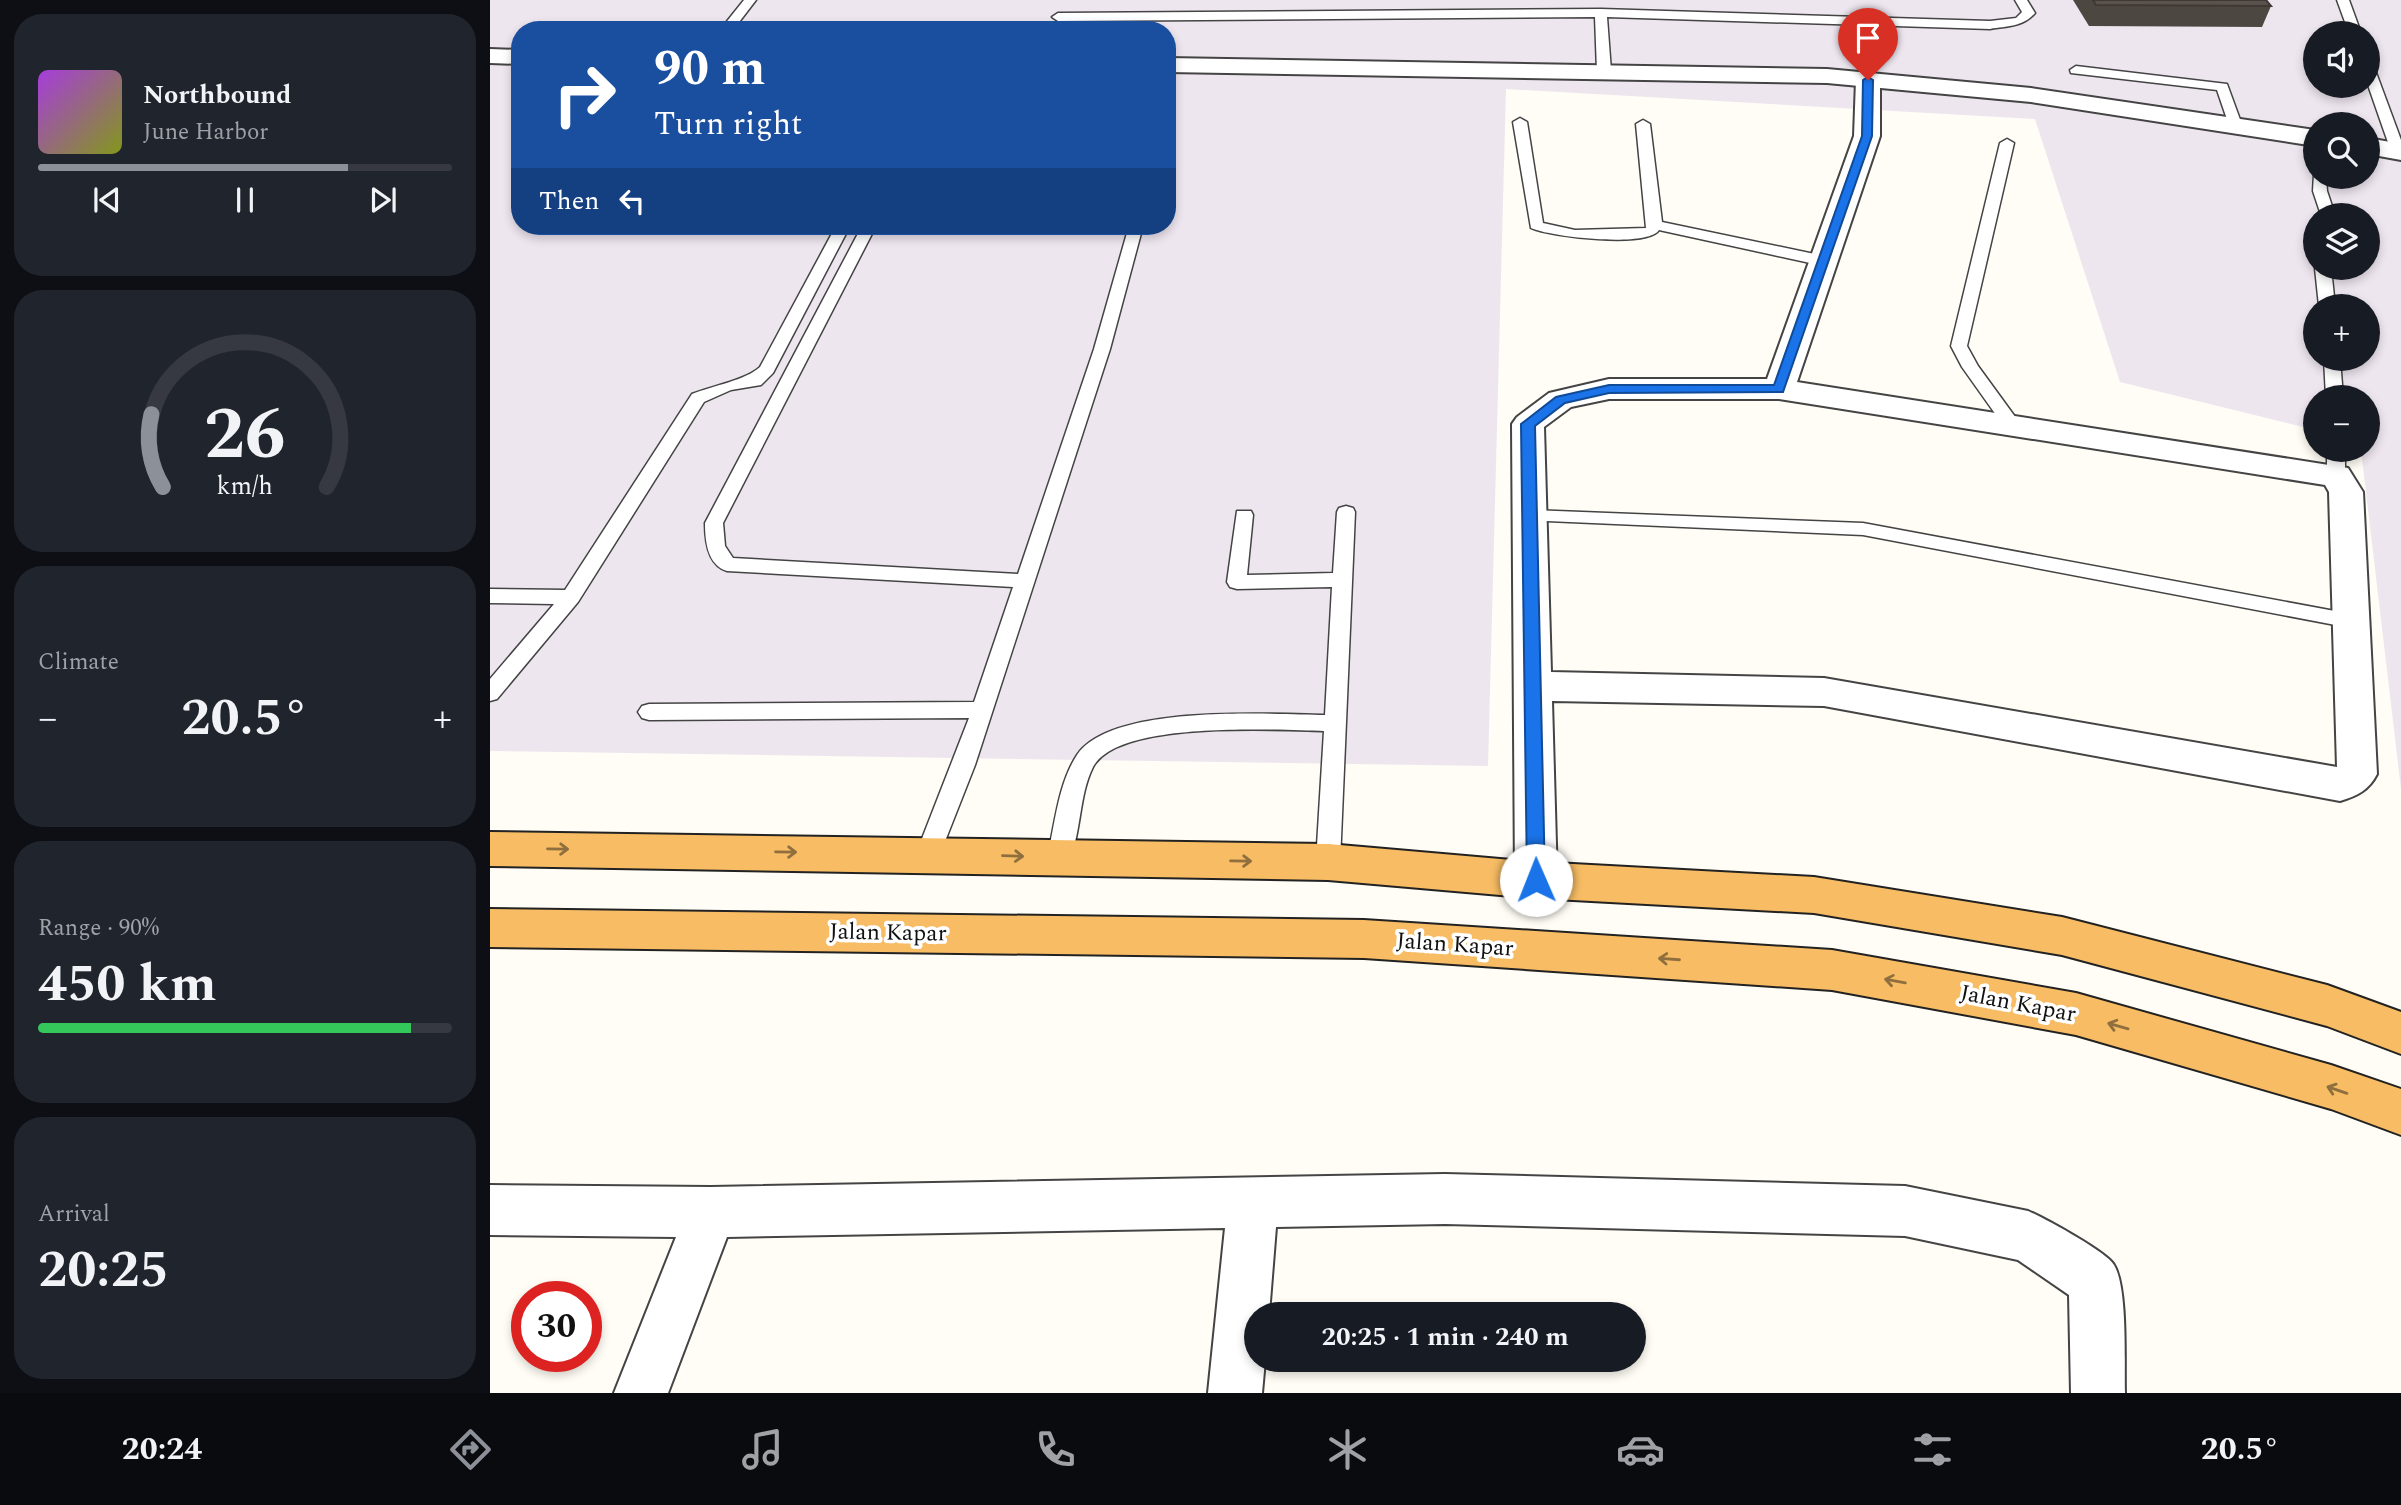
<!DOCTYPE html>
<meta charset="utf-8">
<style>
:root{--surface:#171b24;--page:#20242c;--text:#f1f3f6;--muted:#9ea1a6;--line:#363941;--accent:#8c9099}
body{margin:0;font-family:Spectral,serif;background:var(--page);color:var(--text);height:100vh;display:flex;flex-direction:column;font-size:26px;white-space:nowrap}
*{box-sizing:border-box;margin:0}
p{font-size:23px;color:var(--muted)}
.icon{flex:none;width:38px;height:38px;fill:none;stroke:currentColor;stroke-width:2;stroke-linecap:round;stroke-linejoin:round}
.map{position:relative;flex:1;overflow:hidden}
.drawer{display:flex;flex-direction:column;gap:14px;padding:14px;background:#0d0f14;width:490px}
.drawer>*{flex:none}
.guide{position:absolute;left:21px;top:21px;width:665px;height:214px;border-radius:28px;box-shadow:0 4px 10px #0003;background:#1a4fa0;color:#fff;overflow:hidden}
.tools{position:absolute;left:1813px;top:21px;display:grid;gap:14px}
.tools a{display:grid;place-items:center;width:77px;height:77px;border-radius:50%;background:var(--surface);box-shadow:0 4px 10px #0003;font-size:35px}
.speed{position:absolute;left:21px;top:1281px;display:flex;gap:14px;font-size:35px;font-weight:700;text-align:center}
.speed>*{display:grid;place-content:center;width:91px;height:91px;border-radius:50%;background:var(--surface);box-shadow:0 4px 10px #0003;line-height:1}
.speed .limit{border:10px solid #d22;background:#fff;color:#111}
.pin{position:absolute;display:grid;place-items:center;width:60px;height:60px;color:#fff;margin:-72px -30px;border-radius:50% 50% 50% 0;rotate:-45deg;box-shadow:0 0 7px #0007}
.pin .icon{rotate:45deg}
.me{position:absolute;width:77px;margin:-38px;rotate:359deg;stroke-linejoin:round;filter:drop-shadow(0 0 5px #0008)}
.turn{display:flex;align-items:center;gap:24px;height:147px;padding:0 28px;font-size:32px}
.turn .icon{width:91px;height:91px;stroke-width:2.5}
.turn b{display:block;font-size:49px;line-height:60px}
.then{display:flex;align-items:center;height:66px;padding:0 28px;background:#0003;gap:14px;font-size:26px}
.big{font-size:52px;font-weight:700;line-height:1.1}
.drawer .card{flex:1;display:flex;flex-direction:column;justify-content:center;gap:10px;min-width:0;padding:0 24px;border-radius:28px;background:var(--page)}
.drawer .dial{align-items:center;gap:0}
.dial svg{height:182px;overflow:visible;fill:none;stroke:var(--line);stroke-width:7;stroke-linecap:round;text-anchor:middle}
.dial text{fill:var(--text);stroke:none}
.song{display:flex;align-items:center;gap:21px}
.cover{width:84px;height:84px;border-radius:10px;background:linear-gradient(135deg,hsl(280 70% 55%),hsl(70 70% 35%))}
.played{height:7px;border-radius:4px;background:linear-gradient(90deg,var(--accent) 75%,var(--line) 75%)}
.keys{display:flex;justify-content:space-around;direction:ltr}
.heat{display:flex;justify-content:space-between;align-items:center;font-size:38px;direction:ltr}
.charge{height:10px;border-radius:5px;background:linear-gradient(90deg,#34c759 90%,var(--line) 0)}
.trip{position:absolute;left:754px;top:1302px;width:402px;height:70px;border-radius:35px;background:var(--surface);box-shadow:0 4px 10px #0003;font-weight:700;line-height:70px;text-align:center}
.tab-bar{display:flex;height:112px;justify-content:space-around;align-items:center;background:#090b0e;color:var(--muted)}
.tab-bar .icon{width:49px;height:49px}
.tab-bar .selected{color:var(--accent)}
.tab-bar b{font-size:32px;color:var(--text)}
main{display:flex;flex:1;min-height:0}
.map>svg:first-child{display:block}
.industrial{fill:#eee6ef;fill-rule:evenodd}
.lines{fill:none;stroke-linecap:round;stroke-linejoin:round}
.service-casing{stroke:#444;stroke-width:3}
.minor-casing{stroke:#444;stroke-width:4}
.tertiary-casing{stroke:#444;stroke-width:4}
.trunk-casing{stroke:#222;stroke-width:4}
.service{fill:#fff;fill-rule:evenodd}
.minor{fill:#fff;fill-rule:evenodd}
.tertiary{fill:#fff;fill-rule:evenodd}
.trunk{fill:#f7bc64;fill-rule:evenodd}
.wall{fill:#4d4742}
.building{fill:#5a524d;stroke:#3f3936;stroke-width:2}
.oneway{stroke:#906f3f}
.route{fill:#1a73e8;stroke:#114b97;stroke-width:2}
.labels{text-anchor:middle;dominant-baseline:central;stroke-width:7;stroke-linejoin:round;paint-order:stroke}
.street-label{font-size:23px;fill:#111;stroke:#fff}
</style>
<main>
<section class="drawer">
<div class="card">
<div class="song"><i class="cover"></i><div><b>Northbound</b><p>June Harbor</p></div></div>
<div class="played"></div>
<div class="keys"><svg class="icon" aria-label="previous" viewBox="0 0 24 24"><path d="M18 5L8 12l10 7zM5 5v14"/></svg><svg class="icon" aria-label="pause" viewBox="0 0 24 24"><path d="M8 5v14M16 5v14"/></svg><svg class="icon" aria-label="next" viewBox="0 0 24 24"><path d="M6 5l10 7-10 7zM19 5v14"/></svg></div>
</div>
<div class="card dial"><svg viewBox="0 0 100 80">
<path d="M14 69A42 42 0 1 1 86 69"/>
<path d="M14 69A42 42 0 0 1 9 37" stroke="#8c9099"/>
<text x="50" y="56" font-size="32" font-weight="700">26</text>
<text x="50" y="72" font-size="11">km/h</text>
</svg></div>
<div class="card"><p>Climate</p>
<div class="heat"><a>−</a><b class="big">20.5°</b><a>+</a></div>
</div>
<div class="card"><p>Range · 90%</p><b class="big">450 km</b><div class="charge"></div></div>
<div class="card"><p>Arrival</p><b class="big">20:25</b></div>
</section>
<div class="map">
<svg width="1911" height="1393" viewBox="0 0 1911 1393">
<rect width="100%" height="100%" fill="#fffdf5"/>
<path class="industrial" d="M0 0H1911V789L1871 450H1878V397H1825V430L1630 382 1545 119 1016 89 998 766 0 751ZM30 30H677V226H30ZM1825 33H1878V86H1825ZM1825 124H1878V177H1825ZM1825 215H1878V268H1825ZM1825 306H1878V359H1825Z"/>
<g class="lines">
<defs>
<g id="service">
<polygon points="254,0 266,0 243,30 230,30"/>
<path d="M1525 0H1537L1545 13C1533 27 1518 26 1500 29L1117 17 1121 71 1114 75 1107 71 1105 17 568 21 562 17 568 13 1111 9 1500 21 1526 18 1532 12Z"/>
<polygon points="1847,0 1859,0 1871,33 1859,33"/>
<polygon points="1878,63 1884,67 1911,140 1911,154 1903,154 1901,151 1878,85"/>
<polygon points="1586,66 1737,84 1752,125 1750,128 1740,128 1727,90 1581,73 1580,70"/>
<path d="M1030 118 1037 122 1053 223 1085 230 1156 228 1146 124 1153 120 1160 124 1172 222 1334 256 1342 261 1334 266 1169 230C1158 248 1060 237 1041 228L1023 122Z"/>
<polygon points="1517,139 1524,143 1477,346 1488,366 1531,425 1522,431 1516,429 1472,367 1461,346 1510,143"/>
<polygon points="1824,174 1825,177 1836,177 1837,191 1845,215 1831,215 1823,191"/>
<path d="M346 226H360L283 373 271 385 241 390 214 402 88 602 7 699 0 701V679L64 604 0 603V589L75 590 202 394C222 386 256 380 270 367Z"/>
<path d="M372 226H386L233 523 235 546 243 558 528 574 604 349 639 226H653L620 349 485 765 450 854 446 861 438 864 430 861 426 854 479 718 159 720 152 718 148 712 152 706 159 704 484 702 523 587 237 571C217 565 215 540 215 523Z"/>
<polygon points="1825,268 1841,268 1845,306 1829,306"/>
<polygon points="1834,359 1850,359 1853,397 1836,397"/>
<polygon points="1837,450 1855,450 1855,476 1852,480 1846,482 1837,476"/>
<path d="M856 506 863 508 865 512 850 862 846 869 838 872 830 869 826 862 834 731C786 730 628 720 603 767 588 797 592 835 577 865L569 868 561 865 557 858C565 825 568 784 587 755 621 704 779 714 835 715L842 587 747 589 740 587 737 582 747 511H761L763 515 757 575 843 573 847 512 849 508Z"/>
<polygon points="1041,510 1373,523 1861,614 1868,616 1871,621 1868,626 1861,628 1373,535 1034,520 1032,516 1034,512"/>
</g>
<g id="minor">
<path d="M1378 73 1387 75 1390 80V136L1307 382 1858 468 1873 492 1887 774C1879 790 1867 796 1850 801L1334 706 1062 701 1067 880 1061 893 1046 898 1031 893 1025 880 1022 424 1027 417 1059 393 1119 379H1277L1364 136 1366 80 1369 75ZM1119 399H1289L1835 485 1839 492 1847 767 1334 678 1061 672 1054 427 1081 407Z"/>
<path d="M955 1174 1415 1186 1538 1211C1554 1218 1617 1252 1624 1265 1638 1288 1634 1364 1635 1393H1581L1579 1295 1528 1260 1415 1236 955 1224 786 1227 779 1314H766V1360H775L772 1393H718L735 1228 237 1237 178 1393H124L186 1237 0 1235V1185L221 1187Z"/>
</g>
<g id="tertiary">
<polygon points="0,49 30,50 30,64 0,63"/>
<polygon points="677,58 1337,69 1541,88 1825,130 1825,146 1541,102 1337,83 677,72"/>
<polygon points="1878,138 1911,144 1911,160 1878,154"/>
</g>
<g id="trunk">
<polygon points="0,832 838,844 1046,862 1324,877 1572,917 1837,985 1911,1012 1911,1054 1837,1026 1572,955 1324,913 1046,898 838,880 0,866"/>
<polygon points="0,909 874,920 1342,950 1586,993 1841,1065 1911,1089 1911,1135 1841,1109 1586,1035 1342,990 874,958 0,947"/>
</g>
</defs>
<use href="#service" class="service-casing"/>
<use href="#minor" class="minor-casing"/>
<use href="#tertiary" class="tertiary-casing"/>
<use href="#trunk" class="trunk-casing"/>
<use href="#service" class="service"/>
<use href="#minor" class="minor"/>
<use href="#tertiary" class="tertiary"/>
<use href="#trunk" class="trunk"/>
</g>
<polygon class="wall" points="1583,0 1776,0 1781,6 1772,27 1599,26"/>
<polygon class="building" points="1603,0 1776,0 1781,6 1606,5"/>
<defs><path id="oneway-shaft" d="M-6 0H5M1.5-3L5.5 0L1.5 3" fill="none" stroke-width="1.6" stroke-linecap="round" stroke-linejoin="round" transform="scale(1.75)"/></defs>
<g class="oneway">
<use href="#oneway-shaft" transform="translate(68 849) rotate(1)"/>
<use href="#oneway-shaft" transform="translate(296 852) rotate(1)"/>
<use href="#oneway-shaft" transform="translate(523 856) rotate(2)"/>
<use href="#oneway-shaft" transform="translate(751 861) rotate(1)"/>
<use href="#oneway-shaft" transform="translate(1179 959) rotate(-176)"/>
<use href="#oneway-shaft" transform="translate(1405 981) rotate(-170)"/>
<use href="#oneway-shaft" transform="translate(1628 1026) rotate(-164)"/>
<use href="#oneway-shaft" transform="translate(1847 1090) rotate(-161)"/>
</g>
<polygon class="route" points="1378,77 1383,80 1382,136 1293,392 1119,393 1075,403 1045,426 1055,880 1052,885 1046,887 1040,885 1037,880 1031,424 1066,397 1119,385 1284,385 1372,136 1373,80"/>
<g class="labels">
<g class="street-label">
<text transform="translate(398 933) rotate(1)">Jalan Kapar</text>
<text transform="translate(965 945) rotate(4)">Jalan Kapar</text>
<text transform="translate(1528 1004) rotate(11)">Jalan Kapar</text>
</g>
</g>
</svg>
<div class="tools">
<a><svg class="icon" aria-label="sound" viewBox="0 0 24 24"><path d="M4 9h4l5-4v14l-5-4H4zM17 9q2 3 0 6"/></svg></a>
<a><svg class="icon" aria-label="search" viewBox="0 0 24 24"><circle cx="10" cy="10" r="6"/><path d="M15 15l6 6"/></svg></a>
<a><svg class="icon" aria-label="layers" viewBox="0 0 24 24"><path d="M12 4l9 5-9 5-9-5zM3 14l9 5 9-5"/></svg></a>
<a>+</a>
<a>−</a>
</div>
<div class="speed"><div class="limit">30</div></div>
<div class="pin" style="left:1378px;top:80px;background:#d93025"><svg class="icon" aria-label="arrive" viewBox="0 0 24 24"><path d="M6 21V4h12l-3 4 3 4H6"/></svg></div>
<svg class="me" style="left:1046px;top:880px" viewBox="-20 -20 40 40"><circle r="19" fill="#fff"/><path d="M0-13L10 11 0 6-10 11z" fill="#1a73e8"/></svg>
<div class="trip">20:25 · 1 min · 240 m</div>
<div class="guide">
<div class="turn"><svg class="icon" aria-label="right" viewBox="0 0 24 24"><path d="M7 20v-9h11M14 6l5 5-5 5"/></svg><div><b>90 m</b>Turn right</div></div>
<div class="then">Then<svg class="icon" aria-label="left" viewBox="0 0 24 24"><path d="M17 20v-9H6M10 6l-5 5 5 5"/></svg></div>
</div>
</div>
</main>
<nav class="tab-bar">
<b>20:24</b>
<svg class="icon selected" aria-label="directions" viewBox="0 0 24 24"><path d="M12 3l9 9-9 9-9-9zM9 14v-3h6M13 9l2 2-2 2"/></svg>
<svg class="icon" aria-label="music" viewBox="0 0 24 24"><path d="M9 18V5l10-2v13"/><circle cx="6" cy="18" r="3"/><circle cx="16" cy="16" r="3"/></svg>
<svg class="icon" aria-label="phone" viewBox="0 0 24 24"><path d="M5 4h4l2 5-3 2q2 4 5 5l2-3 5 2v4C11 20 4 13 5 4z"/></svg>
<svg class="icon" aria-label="climate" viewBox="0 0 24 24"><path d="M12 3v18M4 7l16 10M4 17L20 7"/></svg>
<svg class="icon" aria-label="car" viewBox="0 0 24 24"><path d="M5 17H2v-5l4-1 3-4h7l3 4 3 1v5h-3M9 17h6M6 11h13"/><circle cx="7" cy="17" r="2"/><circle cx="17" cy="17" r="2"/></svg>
<svg class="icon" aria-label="filters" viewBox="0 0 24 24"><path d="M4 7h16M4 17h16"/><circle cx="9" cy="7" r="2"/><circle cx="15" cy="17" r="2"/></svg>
<b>20.5°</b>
</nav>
